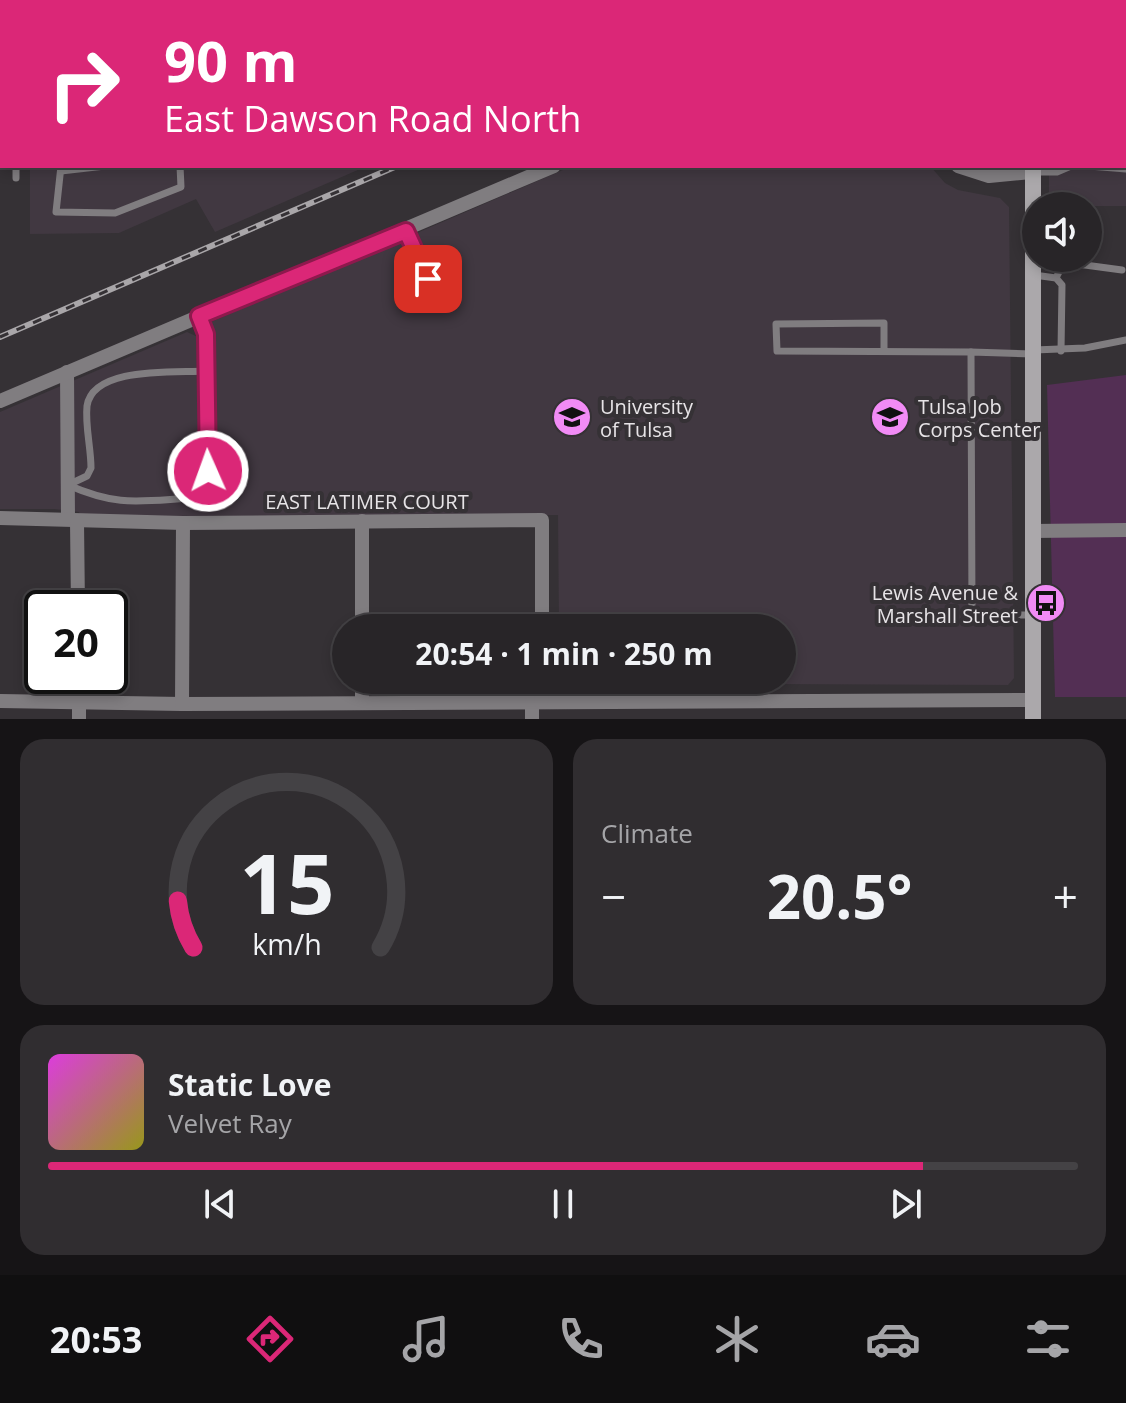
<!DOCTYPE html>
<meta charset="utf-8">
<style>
:root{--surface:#282528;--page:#302d30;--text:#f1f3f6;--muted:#a5a5a8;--line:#444245;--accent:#db2777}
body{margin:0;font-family:"Open Sans",sans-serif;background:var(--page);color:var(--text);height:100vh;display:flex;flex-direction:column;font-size:30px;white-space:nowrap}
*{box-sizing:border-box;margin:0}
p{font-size:26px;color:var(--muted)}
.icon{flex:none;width:44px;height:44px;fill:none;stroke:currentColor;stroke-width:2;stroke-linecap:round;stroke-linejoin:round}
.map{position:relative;height:719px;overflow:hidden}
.details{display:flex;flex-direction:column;gap:20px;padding:20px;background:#161416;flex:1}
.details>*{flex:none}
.banner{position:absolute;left:0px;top:0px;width:1126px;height:168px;box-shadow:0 4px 12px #0003,0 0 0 2px var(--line);background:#db2777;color:#fff;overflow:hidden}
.controls{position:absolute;left:1022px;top:192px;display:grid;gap:16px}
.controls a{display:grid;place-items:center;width:80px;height:80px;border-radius:50%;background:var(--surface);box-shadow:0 4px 12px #0003,0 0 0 2px var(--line);font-size:40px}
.speed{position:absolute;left:24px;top:590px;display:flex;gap:16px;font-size:40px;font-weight:700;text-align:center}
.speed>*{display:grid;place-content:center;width:104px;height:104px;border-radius:50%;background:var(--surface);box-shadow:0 4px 12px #0003,0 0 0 2px var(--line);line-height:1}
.speed .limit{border:4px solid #111;border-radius:12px;background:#fff;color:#111}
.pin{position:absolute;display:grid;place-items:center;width:68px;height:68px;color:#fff;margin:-34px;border-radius:16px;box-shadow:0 4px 12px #0006}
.me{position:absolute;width:88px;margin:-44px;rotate:358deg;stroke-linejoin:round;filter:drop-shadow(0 0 6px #0008)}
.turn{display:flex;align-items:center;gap:28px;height:168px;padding:0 32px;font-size:36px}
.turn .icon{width:104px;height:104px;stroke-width:2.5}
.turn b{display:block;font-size:56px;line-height:68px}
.big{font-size:60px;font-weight:700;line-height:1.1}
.details .card{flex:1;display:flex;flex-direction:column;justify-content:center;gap:12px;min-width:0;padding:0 28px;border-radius:24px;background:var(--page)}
.details .dial{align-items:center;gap:0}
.dial svg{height:208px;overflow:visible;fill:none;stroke:var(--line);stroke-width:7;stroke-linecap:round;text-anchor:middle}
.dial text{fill:var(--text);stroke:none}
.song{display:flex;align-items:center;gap:24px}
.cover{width:96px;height:96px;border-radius:12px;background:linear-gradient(135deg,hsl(300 70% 55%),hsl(60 70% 35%))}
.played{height:8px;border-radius:4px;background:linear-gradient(90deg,var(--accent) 85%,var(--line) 85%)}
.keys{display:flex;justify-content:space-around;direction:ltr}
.heat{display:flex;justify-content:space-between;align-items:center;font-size:44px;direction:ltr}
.details .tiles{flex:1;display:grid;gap:20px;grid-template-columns:1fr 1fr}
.card:last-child{grid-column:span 2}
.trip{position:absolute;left:332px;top:614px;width:464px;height:80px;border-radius:40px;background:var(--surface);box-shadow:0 4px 12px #0003,0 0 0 2px var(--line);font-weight:700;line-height:80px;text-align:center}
.tabs{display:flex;height:128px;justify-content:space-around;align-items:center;background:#100f10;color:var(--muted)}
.tabs .icon{width:56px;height:56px}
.tabs .on{color:var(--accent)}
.tabs b{font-size:36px;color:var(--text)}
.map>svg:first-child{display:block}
.built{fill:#413841}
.green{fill:#532f54}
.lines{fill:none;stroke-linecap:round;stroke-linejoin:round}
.lane{stroke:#807d80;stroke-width:7}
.street{stroke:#807d80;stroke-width:14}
.secondary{stroke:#aba8ab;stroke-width:16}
.rail-casing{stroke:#a9a6a9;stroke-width:6}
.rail{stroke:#353135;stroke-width:3;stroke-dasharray:9;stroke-linecap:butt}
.route-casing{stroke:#8e194d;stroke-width:20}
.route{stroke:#db2777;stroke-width:14}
.labels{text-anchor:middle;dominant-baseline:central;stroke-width:8;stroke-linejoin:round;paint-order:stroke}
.poi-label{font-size:20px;fill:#e7e4e7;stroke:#353135;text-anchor:start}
.street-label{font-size:20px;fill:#e7e4e7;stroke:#353135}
</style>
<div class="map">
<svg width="1126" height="719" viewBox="0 0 1126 719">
<rect width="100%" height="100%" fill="#353135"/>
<g class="built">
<polygon points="30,0 475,0 30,2"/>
<polygon points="1050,0 1126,0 1126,206 1049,206 1049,166 1124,166 1124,2"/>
<polygon points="30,166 367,166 215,232 196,199 119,233 30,234"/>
<polygon points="572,166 930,166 945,183 958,190 1000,198 1009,207 1014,678 1008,685 559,683 559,680 782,680 782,628 559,628 558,515 81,516 79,512 54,509 0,509 0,412 187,332 198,337 214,332 211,322"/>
</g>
<polygon class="green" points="1126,375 1126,697 1055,697 1047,385"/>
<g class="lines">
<g class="lane">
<polyline points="62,0 62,2"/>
<polyline points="173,0 173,2"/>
<polyline points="203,0 203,2"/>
<polyline points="494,0 495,2"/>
<polyline points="973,0 974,2"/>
<polyline points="101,2 101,0"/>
<polyline points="138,2 138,0"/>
<polyline points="337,2 337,0"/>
<polyline points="395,2 396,0"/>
<polyline points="585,2 585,0"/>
<polyline points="591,2 592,0"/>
<polyline points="1124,18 1126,17"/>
<polyline points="16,166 16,178"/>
<polyline points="61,166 56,212 115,213 181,187 180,166"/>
<polyline points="1089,166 1126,169"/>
<polyline points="61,171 105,166"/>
<polyline points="1034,172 1057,172 1071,166"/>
<polyline points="406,231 428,279"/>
<polyline points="1034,275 1056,278 1062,285 1061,351"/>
<polyline points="1056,278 1062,266 1070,263 1122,270"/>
<polyline points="1034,350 1085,348 1126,340"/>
<polyline points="884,351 884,323 776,324 777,351 971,352"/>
<polyline points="1032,354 971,352 972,615 1033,615"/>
<path d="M68 485C118 507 139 501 192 498L203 493 208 471 206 334 200 317"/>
<path d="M68 485 87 476 91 468C91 448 85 426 87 406 93 366 175 373 205 371"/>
</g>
<g class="street">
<polyline points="14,0 14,2"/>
<polyline points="929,2 934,0"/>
<polyline points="0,71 2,71"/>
<polyline points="958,166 989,176 1031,172"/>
<polyline points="67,372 68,518"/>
<polyline points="0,401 554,166"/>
<polyline points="0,518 183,523 542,520 542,628"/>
<polyline points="362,521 362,628"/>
<polyline points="77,522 78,608"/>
<polyline points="1032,531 1126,530"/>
<polyline points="79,676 79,719"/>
<polyline points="362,680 362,703"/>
<polyline points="0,701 182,704 1033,700"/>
<polyline points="532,702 532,719"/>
<polyline points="541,702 542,680"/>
<polyline points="182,704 183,523"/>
</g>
<g class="secondary">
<polyline points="1024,0 1024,2"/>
<polyline points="1036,0 1036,2"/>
<polyline points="1033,719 1033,166"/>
</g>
<defs>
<g id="rail">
<polyline points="761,2 766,0"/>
<polyline points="779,2 784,0"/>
<polyline points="796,2 801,0"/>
<polyline points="0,337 397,166"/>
</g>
</defs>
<use href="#rail" class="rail-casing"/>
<use href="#rail" class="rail"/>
</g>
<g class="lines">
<defs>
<polyline id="route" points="208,471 206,334 199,316 406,231 428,279"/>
</defs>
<use href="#route" class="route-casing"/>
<use href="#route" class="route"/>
</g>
<defs>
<symbol id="university-disc" viewBox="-11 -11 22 22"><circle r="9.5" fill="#f18bf5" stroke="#353135"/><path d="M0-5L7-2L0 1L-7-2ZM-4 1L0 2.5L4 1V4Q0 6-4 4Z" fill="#111"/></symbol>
<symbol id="bus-disc" viewBox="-11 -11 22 22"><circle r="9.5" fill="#f18bf5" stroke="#353135"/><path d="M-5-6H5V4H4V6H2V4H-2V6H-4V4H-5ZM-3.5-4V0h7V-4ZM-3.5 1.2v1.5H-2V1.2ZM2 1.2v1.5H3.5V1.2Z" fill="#111"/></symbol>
</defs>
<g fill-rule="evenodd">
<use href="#university-disc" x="550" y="395" width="44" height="44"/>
<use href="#university-disc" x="868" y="395" width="44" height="44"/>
<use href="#bus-disc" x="1024" y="581" width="44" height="44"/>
</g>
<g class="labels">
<g class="poi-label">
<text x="600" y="406">University<tspan x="600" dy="23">of Tulsa</tspan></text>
<text x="918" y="406">Tulsa Job<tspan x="918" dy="23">Corps Center</tspan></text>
<text x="1018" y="592" text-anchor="end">Lewis Avenue &amp;<tspan x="1018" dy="23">Marshall Street</tspan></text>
</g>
<g class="street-label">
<text x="367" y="501">EAST LATIMER COURT</text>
</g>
</g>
</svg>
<div class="controls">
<a><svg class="icon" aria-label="sound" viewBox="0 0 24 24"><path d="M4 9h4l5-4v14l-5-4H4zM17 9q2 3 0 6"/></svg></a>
</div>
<div class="speed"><div class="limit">20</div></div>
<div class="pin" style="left:428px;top:279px;background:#d93025"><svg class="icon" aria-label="arrive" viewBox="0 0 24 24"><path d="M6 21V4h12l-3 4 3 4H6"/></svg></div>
<svg class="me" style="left:208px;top:471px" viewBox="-20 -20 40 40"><circle r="17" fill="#db2777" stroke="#fff" stroke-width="3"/><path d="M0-11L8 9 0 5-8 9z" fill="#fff"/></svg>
<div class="trip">20:54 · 1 min · 250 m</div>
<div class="banner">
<div class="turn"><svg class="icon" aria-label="right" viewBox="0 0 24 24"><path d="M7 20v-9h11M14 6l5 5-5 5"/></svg><div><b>90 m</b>East Dawson Road North</div></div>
</div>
</div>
<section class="details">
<div class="tiles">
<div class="card dial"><svg viewBox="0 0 100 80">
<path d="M14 69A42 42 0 1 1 86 69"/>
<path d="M14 69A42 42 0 0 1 8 51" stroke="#db2777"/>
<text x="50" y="56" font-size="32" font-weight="700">15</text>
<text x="50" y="72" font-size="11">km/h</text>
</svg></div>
<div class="card"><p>Climate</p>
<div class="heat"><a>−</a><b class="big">20.5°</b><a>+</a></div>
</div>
<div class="card">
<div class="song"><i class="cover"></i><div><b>Static Love</b><p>Velvet Ray</p></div></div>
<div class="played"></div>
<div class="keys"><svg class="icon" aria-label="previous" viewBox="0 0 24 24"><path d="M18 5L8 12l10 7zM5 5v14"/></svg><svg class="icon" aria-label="pause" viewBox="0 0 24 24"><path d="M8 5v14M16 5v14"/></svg><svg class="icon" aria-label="next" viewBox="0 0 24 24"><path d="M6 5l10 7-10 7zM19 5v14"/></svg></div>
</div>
</div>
</section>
<nav class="tabs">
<b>20:53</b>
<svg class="icon on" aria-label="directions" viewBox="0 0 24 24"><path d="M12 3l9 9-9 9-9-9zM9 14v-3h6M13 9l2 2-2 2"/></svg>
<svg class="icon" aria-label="music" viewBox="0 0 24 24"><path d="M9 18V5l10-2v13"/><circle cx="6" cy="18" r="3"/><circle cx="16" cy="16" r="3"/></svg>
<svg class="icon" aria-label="phone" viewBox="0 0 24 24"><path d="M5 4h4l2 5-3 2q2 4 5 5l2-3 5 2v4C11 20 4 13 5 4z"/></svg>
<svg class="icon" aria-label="climate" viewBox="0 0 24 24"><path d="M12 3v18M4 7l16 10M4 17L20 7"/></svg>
<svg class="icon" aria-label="car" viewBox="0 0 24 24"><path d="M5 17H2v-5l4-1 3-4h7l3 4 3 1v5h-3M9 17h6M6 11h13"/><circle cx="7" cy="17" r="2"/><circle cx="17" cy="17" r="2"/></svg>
<svg class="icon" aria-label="filters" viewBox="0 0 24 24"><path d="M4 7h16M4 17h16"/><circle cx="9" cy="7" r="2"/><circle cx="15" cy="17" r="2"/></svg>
</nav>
